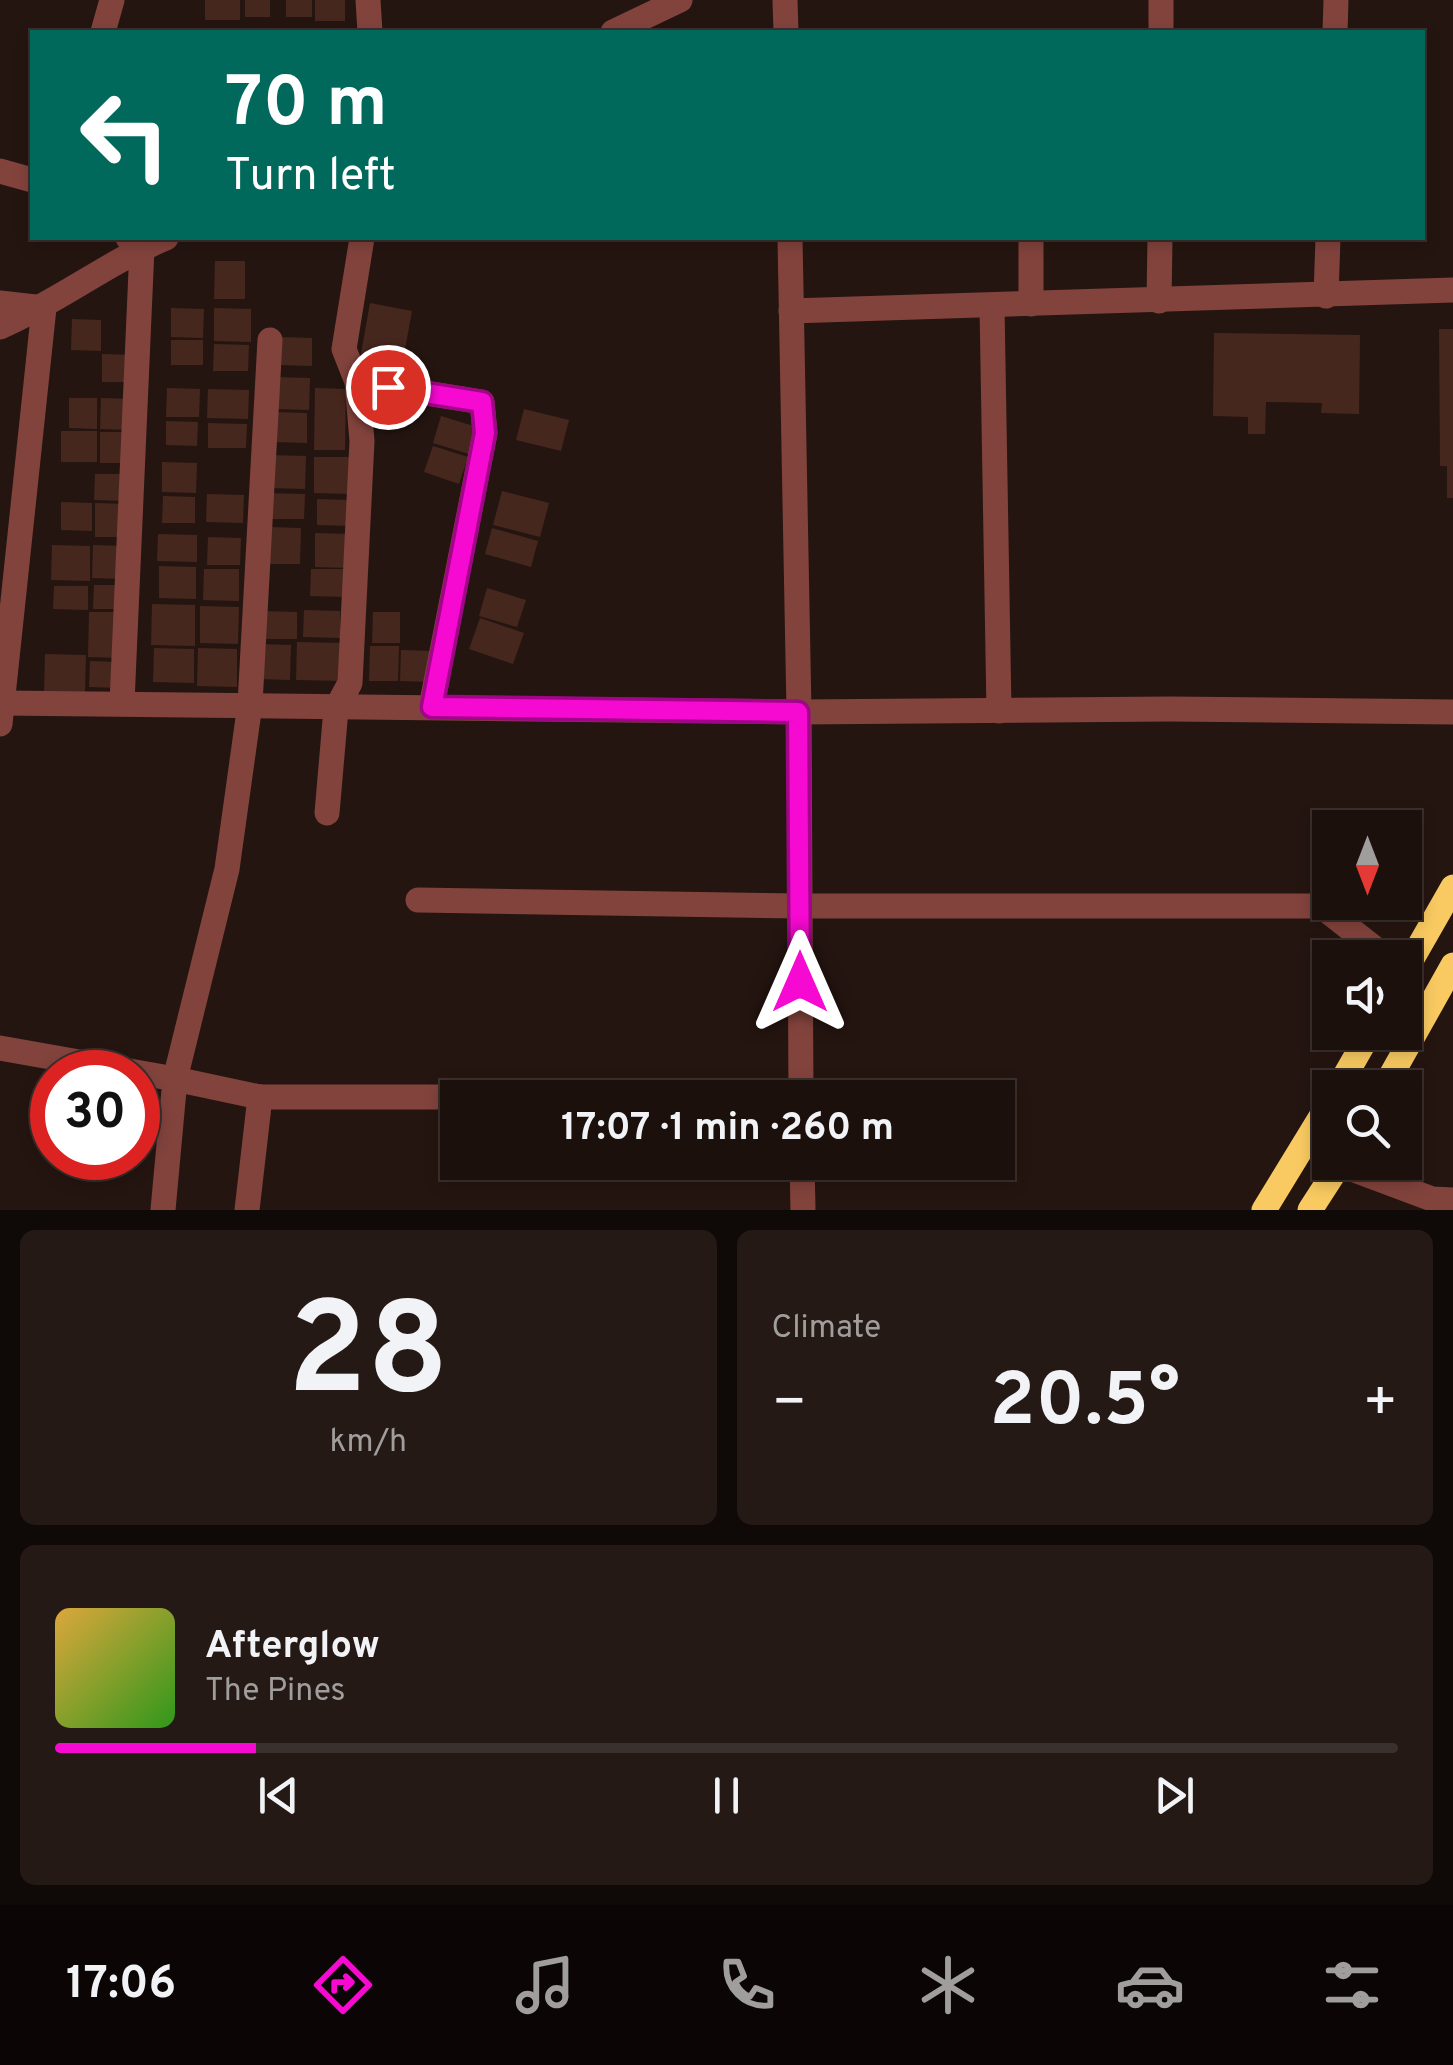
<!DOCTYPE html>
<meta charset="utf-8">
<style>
:root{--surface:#1c100c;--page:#251915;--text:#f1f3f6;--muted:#a09d9d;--line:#3a302d;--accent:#f609d0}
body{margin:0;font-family:Overpass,sans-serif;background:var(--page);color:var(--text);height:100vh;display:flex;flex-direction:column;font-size:38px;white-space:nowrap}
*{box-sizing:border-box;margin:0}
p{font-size:32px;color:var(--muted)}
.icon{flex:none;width:55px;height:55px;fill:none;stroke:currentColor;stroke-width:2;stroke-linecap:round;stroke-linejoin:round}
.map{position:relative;height:1210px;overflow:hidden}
.side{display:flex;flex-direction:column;gap:20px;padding:20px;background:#0f0907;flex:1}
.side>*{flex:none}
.top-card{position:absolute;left:30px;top:30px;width:1395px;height:210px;border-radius:0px;box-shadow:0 5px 15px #0003,0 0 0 2px var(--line);background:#00695c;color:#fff;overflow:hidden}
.needle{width:65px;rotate:180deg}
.buttons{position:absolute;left:1312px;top:810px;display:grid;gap:20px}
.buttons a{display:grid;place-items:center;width:110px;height:110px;border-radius:0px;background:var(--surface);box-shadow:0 5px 15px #0003,0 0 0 2px var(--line);font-size:50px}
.speed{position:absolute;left:30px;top:1050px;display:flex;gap:20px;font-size:50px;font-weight:700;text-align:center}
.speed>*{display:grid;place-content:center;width:130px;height:130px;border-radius:50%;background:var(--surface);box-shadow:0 5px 15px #0003,0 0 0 2px var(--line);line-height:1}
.speed .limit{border:15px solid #d22;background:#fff;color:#111}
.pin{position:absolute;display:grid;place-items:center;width:85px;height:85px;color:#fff;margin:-42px;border:5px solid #fff;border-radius:50%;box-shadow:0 2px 10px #0007}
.me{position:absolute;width:110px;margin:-55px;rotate:0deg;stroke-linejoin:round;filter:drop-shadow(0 0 8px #0008)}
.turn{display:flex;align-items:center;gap:35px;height:210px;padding:0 30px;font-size:45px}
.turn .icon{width:130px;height:130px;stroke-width:2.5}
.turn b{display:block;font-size:70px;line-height:85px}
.big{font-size:75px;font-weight:700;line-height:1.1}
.side .tile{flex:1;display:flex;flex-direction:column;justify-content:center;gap:15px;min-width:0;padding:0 35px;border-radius:15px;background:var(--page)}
.side .dial{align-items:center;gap:0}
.dial b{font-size:130px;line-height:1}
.song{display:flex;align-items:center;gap:30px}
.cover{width:120px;height:120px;border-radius:15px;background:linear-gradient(135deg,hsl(40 70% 55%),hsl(110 70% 35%))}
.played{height:10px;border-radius:5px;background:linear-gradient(90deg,var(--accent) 15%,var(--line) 15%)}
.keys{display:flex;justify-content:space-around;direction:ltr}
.heat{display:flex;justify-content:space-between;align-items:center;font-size:55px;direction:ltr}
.side .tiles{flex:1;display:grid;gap:20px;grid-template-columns:1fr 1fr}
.tile:last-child{grid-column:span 2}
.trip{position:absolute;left:440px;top:1080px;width:575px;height:100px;border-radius:0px;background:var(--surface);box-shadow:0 5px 15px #0003,0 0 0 2px var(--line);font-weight:700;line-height:100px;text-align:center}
.menu{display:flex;height:160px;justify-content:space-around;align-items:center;background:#0b0605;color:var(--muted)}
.menu .icon{width:70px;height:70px}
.menu .on{color:var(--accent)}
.menu b{font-size:45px;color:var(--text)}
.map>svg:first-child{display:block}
.building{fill:#46271d}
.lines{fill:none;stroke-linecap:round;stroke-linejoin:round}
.minor{stroke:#83433d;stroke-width:25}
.major{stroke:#f9ca61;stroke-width:25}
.route-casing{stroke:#a00687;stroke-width:25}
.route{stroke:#f609d0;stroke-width:18}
</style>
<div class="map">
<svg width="1453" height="1210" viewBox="0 0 1453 1210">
<rect width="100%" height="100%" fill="#251510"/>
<g class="building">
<rect x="205" y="0" width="35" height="20"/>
<rect x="245" y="0" width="25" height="17"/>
<rect x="286" y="0" width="26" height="17"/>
<rect x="315" y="0" width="30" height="21"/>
<polygon points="215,261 245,261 245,299 214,299"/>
<polygon points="370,303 412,311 402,366 360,359"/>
<polygon points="171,308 204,309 203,338 171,337"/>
<polygon points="214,308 251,309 251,342 214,341"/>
<polygon points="72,319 101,320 101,351 71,350"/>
<polygon points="1439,329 1453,329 1453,498 1447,498 1447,466 1440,466"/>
<polygon points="1214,333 1360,335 1359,414 1321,413 1322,403 1266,402 1265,434 1248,434 1248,417 1213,416"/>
<polygon points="279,337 312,338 312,366 279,365"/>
<rect x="171" y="340" width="32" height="25"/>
<polygon points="214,344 249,345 248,371 213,371"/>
<polygon points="102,354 135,355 134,382 102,382"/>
<polygon points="276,377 310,378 309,410 275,409"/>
<polygon points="167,388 200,389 199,417 166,417"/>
<polygon points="315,388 346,389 345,450 314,450"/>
<polygon points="208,389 249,390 248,419 207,418"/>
<polygon points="69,398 97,398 97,429 69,428"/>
<polygon points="101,398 132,399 131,430 100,429"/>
<polygon points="524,409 569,420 561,451 516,440"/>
<polygon points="275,412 307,413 307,443 275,442"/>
<polygon points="441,416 477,427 469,454 433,443"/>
<polygon points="166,421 198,422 197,446 166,445"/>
<polygon points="208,423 247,424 246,448 208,448"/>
<rect x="61" y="431" width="36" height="31"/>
<polygon points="100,432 131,432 130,463 100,463"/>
<polygon points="433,446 468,457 459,484 424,472"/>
<polygon points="268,455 306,456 305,489 267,488"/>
<polygon points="314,457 353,457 353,494 314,493"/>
<polygon points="162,462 197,463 196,493 162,492"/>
<polygon points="95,474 128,474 128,501 94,500"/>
<polygon points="502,491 549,503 540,537 493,525"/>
<polygon points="268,493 305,494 304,519 268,519"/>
<polygon points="207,494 244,495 243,523 206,522"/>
<polygon points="163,496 195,497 195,523 162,523"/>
<polygon points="317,499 352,500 352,526 317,525"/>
<polygon points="61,502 92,503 92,531 61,530"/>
<polygon points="95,503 128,504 128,537 95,537"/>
<polygon points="268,527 301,528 300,564 268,564"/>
<polygon points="492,528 538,541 531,567 485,554"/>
<polygon points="315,533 351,534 351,568 315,567"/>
<polygon points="158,534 197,535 197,562 157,561"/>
<polygon points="208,537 241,538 240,565 207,565"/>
<polygon points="52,545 90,546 90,581 51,580"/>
<polygon points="93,545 123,546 122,579 92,578"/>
<polygon points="159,566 196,567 196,599 159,598"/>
<polygon points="204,569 239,569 239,601 203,600"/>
<polygon points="311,569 346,569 345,597 310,596"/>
<polygon points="94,585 123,585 122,609 93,609"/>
<polygon points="54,586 88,586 88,610 53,609"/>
<polygon points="487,588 526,600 517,627 479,616"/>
<polygon points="152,604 195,605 195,646 151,645"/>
<polygon points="200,606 239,607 238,644 200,643"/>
<polygon points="304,610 340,611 340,638 303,637"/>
<polygon points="263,611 297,612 297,639 262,639"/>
<polygon points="89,612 122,612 121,658 88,657"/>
<polygon points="373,612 400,612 400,643 372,643"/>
<polygon points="480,618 524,633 513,664 469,649"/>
<polygon points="297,642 346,643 345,681 296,680"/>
<polygon points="260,644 291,645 290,680 259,679"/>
<polygon points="370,646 399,646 398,681 369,681"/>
<polygon points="154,648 194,649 194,683 153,682"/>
<polygon points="198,648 237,649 237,687 197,686"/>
<polygon points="401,650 431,651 431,682 400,681"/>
<polygon points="45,654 86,655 85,692 44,691"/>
<polygon points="90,661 119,662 119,688 89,687"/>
</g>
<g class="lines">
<g class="minor">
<polyline points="368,0 370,32"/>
<polyline points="785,0 786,32"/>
<polyline points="103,32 112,0"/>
<polyline points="613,32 680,0"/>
<polyline points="1161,32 1161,0"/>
<polyline points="1335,32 1336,0"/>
<polyline points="0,171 32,180"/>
<polyline points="790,238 799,712 801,1098"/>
<polyline points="1031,238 1031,304"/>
<polyline points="1326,296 1328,238"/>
<polyline points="1159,301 1160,238"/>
<polyline points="0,303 44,308 0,724"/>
<polyline points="992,306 999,711"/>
<polyline points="791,311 1453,290"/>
<path d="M0 327C58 302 108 262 166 238"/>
<polyline points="357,382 482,402 485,433 431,707"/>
<polyline points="2,703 799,712 1170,709 1453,712"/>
<polyline points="122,703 142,248 128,238"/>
<polyline points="327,813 336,709 350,683 362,441 357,382 344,349 362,238"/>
<polyline points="418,900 800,906 1321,906 1387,958"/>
<polyline points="0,1048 175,1079 227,869 250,704 270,340"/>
<polyline points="802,1162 803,1210"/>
<polyline points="1333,1162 1432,1199 1453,1200"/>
<polyline points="163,1210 175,1079 260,1097"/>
<polyline points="247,1210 260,1097 801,1097"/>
</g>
<g class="major">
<polyline points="1405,971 1453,887"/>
<polyline points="1338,1088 1370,1032"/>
<polyline points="1384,1088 1453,965"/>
<polyline points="1264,1210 1330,1102"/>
<polyline points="1310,1210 1341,1162"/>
</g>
</g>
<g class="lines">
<defs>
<polyline id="route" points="388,387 482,402 485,433 432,707 798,712 800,982"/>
</defs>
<use href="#route" class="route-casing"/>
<use href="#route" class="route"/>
</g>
</svg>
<div class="buttons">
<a><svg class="needle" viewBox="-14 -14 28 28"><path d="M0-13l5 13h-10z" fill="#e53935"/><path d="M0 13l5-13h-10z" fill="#a09d9d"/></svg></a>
<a><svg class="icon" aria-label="sound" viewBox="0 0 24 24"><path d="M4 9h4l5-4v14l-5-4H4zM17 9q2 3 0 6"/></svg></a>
<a><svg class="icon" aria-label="search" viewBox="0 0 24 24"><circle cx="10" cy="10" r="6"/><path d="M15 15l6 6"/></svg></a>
</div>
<div class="speed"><div class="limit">30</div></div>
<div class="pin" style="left:388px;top:387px;background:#d93025"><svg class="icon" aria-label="arrive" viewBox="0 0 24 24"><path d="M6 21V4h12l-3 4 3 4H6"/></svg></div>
<svg class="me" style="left:800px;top:982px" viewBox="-20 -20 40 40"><path d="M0-17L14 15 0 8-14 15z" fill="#f609d0" stroke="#fff" stroke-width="4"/></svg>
<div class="trip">17:07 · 1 min · 260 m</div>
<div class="top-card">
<div class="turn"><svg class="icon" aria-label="left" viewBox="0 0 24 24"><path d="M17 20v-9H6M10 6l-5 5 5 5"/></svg><div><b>70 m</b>Turn left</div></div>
</div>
</div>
<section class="side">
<div class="tiles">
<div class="tile dial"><b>28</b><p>km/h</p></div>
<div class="tile"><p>Climate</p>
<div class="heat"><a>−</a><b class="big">20.5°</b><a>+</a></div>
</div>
<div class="tile">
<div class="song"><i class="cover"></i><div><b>Afterglow</b><p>The Pines</p></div></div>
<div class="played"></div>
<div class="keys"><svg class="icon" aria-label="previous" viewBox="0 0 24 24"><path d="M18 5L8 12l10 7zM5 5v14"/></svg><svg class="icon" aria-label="pause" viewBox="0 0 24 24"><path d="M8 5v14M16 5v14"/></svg><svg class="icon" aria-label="next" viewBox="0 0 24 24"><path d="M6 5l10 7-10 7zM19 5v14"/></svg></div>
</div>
</div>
</section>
<nav class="menu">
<b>17:06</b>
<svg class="icon on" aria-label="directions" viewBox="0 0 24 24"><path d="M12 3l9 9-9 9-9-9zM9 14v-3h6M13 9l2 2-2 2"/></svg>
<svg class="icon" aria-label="music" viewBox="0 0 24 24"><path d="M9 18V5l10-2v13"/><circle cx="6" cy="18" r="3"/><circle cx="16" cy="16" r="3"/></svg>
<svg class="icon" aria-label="phone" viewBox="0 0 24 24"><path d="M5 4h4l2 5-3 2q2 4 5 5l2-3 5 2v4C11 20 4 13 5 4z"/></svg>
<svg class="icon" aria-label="climate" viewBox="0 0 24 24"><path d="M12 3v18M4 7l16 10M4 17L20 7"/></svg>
<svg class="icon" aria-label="car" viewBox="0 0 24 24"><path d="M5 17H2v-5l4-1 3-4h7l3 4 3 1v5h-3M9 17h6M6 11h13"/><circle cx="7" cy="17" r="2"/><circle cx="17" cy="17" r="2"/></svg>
<svg class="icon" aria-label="filters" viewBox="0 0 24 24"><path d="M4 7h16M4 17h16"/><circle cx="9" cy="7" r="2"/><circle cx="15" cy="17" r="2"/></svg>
</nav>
